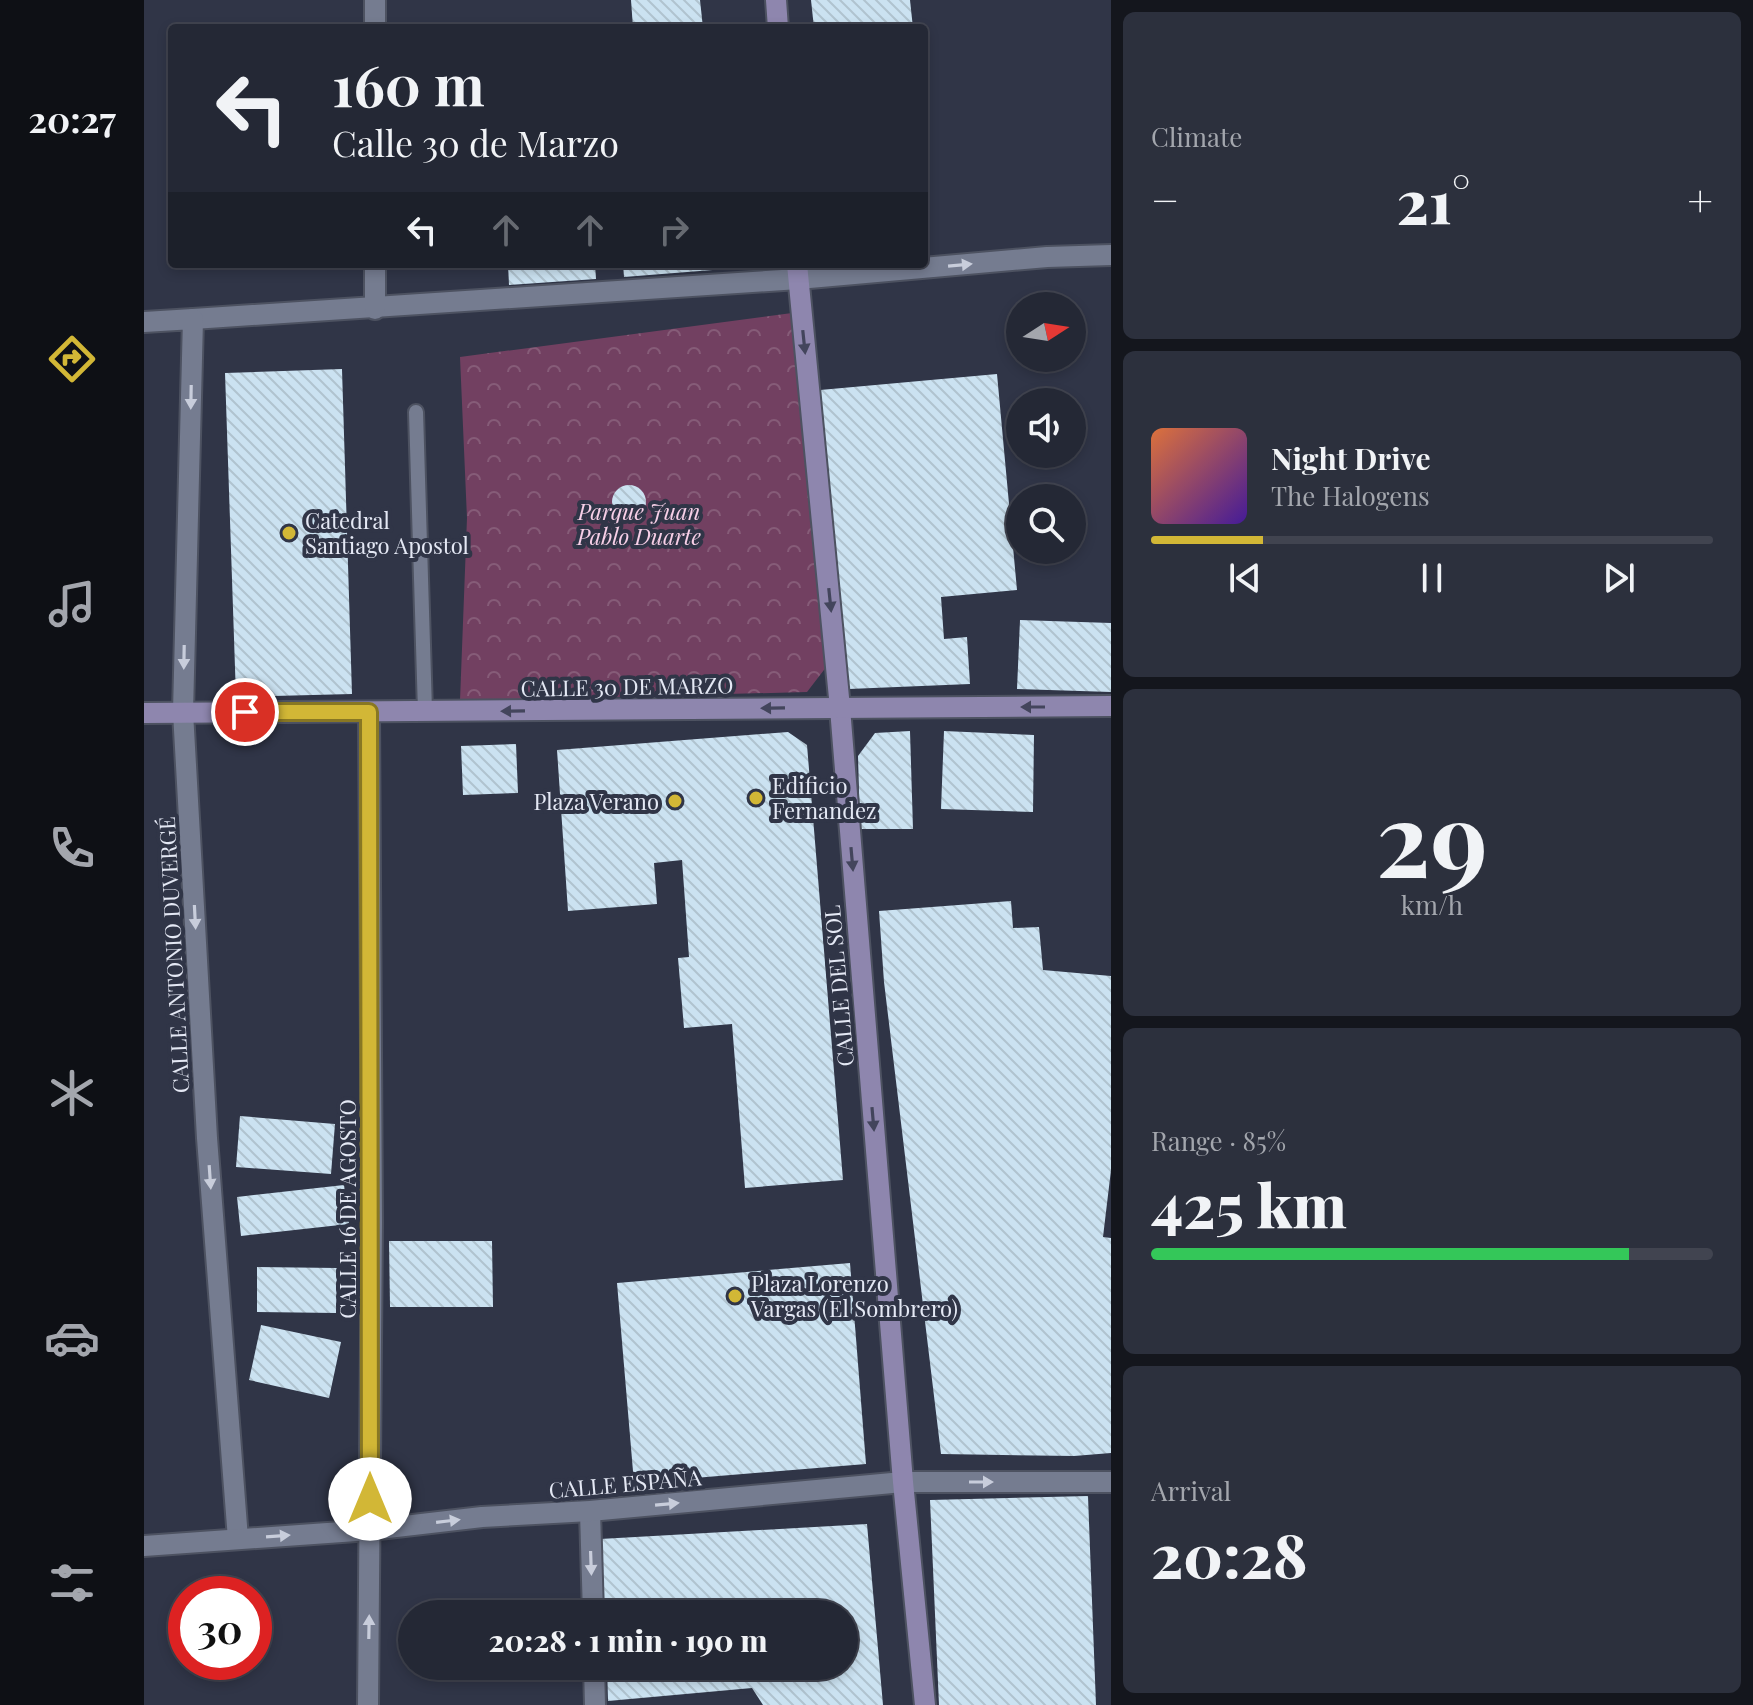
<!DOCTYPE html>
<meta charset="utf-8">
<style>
:root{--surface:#242835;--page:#2c303d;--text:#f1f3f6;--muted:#a3a6ad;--line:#414450;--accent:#d2b736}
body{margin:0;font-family:"Playfair Display",serif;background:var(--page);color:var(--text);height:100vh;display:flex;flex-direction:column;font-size:30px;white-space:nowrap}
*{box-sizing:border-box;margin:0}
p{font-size:26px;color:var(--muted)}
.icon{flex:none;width:44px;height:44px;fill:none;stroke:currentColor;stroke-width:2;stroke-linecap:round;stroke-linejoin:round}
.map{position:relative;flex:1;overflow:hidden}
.panel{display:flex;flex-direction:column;gap:12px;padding:12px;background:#14161d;width:642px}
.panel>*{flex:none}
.banner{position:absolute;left:24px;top:24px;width:760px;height:244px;border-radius:8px;box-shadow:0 4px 12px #0003,0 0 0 2px var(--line);background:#242835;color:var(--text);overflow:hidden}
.needle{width:52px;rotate:78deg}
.buttons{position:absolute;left:862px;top:292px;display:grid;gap:16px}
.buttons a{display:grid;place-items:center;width:80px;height:80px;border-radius:50%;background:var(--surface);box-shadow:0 4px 12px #0003,0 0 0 2px var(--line);font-size:40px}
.speed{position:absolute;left:24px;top:1576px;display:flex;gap:16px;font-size:40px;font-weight:700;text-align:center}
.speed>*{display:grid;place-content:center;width:104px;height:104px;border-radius:50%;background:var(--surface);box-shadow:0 4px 12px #0003,0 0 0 2px var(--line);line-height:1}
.speed .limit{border:12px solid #d22;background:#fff;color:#111}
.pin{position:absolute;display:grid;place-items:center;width:68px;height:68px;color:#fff;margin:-34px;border:4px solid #fff;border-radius:50%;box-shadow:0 2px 8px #0007}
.me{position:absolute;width:88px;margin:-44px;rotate:0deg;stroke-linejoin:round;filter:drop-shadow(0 0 6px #0008)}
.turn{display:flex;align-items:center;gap:28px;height:168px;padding:0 32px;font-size:36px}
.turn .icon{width:104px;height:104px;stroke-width:2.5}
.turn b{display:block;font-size:56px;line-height:68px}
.lanes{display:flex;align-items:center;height:76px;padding:0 32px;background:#0003;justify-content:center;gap:40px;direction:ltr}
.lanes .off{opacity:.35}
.big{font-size:60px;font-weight:800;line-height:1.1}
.panel .widget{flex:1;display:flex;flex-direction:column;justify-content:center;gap:12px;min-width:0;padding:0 28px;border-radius:12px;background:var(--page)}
.panel .dial{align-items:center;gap:0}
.dial b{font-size:104px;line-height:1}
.song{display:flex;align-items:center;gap:24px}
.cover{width:96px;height:96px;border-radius:12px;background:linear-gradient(135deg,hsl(20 70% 55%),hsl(260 70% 35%))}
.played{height:8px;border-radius:4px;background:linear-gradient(90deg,var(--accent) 20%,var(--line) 20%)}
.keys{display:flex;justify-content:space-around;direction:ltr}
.heat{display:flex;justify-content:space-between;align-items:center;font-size:44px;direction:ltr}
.charge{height:12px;border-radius:6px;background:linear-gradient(90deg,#34c759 85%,var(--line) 0)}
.trip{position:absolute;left:254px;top:1600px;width:460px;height:80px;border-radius:40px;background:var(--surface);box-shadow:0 4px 12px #0003,0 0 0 2px var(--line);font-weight:800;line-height:80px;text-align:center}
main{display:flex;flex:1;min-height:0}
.tabs{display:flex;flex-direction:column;width:144px;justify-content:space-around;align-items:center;background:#0e1015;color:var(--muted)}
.tabs .icon{width:56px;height:56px}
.tabs .current{color:var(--accent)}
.tabs b{font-size:36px;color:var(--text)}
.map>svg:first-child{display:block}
.park{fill:url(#park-crowns)}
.building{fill:url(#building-back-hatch)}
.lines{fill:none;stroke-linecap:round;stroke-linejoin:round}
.service-casing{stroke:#4d5261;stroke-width:18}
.pedestrian-casing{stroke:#4d5261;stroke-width:24}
.minor-casing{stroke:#4d5261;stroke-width:24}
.secondary-casing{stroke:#4d5261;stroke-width:24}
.service{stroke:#757c90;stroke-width:14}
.pedestrian{stroke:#757c90;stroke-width:20}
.minor{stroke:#757c90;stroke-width:20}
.secondary{stroke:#8e86ae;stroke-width:20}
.oneway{fill:#c8cddb}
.oneway2{fill:#43455c}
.route-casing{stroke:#887723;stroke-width:20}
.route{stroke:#d2b736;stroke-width:14}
.poi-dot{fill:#d2b736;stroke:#303547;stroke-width:3}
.labels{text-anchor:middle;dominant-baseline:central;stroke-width:8;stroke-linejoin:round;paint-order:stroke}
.park-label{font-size:22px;font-style:italic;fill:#f8d0e8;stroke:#303547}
.poi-label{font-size:22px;fill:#e4e8f4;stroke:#303547;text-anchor:start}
.street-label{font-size:22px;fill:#e4e8f4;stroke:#303547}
</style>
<main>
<nav class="tabs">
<b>20:27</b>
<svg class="icon current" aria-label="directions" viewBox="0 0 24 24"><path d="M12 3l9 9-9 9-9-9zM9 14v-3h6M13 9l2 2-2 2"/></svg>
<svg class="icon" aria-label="music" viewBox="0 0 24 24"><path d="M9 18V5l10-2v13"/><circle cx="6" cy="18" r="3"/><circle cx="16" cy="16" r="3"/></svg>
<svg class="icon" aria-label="phone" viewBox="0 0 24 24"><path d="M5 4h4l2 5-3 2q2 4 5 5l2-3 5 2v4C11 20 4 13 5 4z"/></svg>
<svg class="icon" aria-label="climate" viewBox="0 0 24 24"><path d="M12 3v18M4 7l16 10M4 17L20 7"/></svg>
<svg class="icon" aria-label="car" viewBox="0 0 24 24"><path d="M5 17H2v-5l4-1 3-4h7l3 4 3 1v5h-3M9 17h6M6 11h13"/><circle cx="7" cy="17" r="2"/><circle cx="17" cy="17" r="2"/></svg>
<svg class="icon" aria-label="filters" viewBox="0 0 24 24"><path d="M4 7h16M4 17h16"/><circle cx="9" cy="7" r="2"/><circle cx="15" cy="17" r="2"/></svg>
</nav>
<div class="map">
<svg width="967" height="1705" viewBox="0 0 967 1705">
<defs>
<pattern id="park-crowns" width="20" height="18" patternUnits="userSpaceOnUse" patternTransform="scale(2)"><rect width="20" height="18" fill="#724061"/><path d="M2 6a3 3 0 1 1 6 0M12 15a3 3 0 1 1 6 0" fill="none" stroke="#865c78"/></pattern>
<pattern id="building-back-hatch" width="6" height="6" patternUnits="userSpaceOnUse" patternTransform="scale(2)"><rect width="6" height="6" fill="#cbe2f1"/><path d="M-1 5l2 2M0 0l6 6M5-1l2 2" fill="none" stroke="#b0c3cf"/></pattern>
</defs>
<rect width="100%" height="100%" fill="#303547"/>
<polygon class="park" points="648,313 683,666 663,692 316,701 323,518 316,357"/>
<g class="building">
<polygon points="487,0 556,0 559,28 489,28"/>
<polygon points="667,0 766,0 769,28 670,28"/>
<polygon points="364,264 451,264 452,279 365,285"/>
<polygon points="479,264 619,264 619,266 480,277"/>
<polygon points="198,369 208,694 92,697 81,373"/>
<polygon points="853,374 873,590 797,597 800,639 823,637 826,684 705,689 676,390"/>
<circle cx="485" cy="502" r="17"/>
<polygon points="876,620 967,623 967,692 873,689"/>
<polygon points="766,731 769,829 716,829 714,756 731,733"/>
<polygon points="800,731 890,735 889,812 797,809"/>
<polygon points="644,732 663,745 699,1180 601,1188 588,1024 540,1028 534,958 545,957 538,860 510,863 513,904 424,911 413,750"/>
<polygon points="372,744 374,793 319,795 317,746"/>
<polygon points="867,901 869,928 895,927 899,970 967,976 967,1170 959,1237 967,1238 967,1453 930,1456 797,1454 740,982 735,911"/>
<polygon points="96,1116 191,1124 187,1174 92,1167"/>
<polygon points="200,1185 205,1224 97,1236 93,1197"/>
<polygon points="245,1241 348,1241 349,1307 246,1307"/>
<polygon points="706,1263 722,1464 490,1483 473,1283"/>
<polygon points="113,1267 193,1268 192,1313 113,1312"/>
<polygon points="117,1325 197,1342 185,1398 105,1380"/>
<polygon points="944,1496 952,1705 795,1705 786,1500"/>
<polygon points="723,1524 739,1705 619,1705 608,1688 464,1701 463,1666 700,1666 700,1614 461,1614 456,1539"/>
</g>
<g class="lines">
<defs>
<polyline id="service" points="272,412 281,711"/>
<polyline id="pedestrian" points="49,319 654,279"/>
<g id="minor">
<polyline points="231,0 231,28"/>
<polyline points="231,264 231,309"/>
<polyline points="654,279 903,257 967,255"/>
<polyline points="0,322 49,319 39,712 63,1138 94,1539"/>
<polyline points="446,1511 449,1614"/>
<polyline points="0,1546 226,1530 338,1517 446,1511 759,1482 967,1482"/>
<polyline points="450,1666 451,1705"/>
<polyline points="224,1705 228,1222 225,712"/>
</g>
<g id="secondary">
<polyline points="632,0 634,28"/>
<polyline points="653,264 696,708 759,1482 781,1705"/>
<polyline points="0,713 967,706"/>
</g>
</defs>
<use href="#service" class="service-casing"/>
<use href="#pedestrian" class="pedestrian-casing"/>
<use href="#minor" class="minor-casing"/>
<use href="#secondary" class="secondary-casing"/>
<use href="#service" class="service"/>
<use href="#pedestrian" class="pedestrian"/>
<use href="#minor" class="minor"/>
<use href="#secondary" class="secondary"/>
</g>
<defs><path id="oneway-solid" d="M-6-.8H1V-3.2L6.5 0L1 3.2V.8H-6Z" transform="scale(2)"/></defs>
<g class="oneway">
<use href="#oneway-solid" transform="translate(816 265) rotate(-5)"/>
<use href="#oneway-solid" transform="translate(47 397) rotate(91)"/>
<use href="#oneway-solid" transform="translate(40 657) rotate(91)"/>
<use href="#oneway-solid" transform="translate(51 917) rotate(87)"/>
<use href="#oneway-solid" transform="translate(66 1177) rotate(86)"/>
<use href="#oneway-solid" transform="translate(837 1482)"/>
<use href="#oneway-solid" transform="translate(523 1504) rotate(-5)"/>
<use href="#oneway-solid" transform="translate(304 1521) rotate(-7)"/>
<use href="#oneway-solid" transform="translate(134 1536) rotate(-4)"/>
<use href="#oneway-solid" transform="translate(447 1563) rotate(88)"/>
<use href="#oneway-solid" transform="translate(225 1627) rotate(-89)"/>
</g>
<g class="oneway2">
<use href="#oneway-solid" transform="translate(660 342) rotate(84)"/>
<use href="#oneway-solid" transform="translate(686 600) rotate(84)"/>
<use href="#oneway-solid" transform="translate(889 707) rotate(180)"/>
<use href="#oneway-solid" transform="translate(629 708) rotate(179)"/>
<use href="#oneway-solid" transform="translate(369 711) rotate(179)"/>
<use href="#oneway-solid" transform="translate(708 859) rotate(85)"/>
<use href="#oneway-solid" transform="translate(729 1119) rotate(85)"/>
</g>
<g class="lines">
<defs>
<polyline id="route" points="101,712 225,712 226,1499"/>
</defs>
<use href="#route" class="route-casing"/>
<use href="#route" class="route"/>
</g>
<g class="poi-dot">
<circle cx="145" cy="533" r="8"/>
<circle cx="612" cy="798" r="8"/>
<circle cx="531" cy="801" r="8"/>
<circle cx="591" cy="1296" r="8"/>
</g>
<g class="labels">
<g class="park-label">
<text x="495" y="511">Parque Juan<tspan x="495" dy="25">Pablo Duarte</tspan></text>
</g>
<g class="poi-label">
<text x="161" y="520">Catedral<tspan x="161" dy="25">Santiago Apostol</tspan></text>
<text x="628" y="785">Edificio<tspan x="628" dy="25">Fernandez</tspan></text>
<text x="515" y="801" text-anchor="end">Plaza Verano</text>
<text x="607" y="1283">Plaza Lorenzo<tspan x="607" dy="25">Vargas (El Sombrero)</tspan></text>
</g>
<g class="street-label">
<text transform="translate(483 686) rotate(-1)">CALLE 30 DE MARZO</text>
<text transform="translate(29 955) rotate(-93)">CALLE ANTONIO DUVERGÉ</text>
<text transform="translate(694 986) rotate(-95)">CALLE DEL SOL</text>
<text transform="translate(203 1209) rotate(-90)">CALLE 16 DE AGOSTO</text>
<text transform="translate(481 1483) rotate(-5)">CALLE ESPAÑA</text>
</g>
</g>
</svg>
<div class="buttons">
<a><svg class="needle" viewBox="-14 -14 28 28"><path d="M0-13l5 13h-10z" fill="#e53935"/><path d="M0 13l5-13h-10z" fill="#a3a6ad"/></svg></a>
<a><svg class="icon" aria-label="sound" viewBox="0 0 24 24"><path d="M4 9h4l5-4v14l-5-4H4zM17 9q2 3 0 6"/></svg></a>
<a><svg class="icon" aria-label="search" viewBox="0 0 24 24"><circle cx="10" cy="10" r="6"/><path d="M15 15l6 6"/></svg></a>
</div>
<div class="speed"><div class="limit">30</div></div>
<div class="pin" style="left:101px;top:712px;background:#d93025"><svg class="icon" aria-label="arrive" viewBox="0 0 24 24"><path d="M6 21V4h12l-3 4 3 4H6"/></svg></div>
<svg class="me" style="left:226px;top:1499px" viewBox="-20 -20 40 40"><circle r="19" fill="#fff"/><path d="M0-13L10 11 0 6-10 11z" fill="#d2b736"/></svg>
<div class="trip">20:28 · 1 min · 190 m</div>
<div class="banner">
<div class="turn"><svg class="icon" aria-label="left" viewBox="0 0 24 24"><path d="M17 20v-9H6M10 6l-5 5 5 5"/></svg><div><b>160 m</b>Calle 30 de Marzo</div></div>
<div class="lanes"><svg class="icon" aria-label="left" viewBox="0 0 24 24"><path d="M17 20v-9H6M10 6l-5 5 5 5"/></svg><svg class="icon off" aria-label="ahead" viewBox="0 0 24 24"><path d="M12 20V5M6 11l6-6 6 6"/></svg><svg class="icon off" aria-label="ahead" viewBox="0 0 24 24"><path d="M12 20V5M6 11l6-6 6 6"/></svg><svg class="icon off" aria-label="right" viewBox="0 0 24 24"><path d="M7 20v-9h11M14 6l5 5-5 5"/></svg></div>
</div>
</div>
<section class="panel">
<div class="widget"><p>Climate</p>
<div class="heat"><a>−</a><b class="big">21°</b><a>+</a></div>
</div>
<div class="widget">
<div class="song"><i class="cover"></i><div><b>Night Drive</b><p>The Halogens</p></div></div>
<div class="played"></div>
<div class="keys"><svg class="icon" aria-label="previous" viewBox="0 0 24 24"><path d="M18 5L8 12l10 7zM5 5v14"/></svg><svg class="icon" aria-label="pause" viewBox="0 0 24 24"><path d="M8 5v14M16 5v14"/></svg><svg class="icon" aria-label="next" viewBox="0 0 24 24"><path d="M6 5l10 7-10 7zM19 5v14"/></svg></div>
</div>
<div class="widget dial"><b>29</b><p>km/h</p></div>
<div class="widget"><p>Range · 85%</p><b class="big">425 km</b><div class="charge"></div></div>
<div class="widget"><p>Arrival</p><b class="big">20:28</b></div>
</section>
</main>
